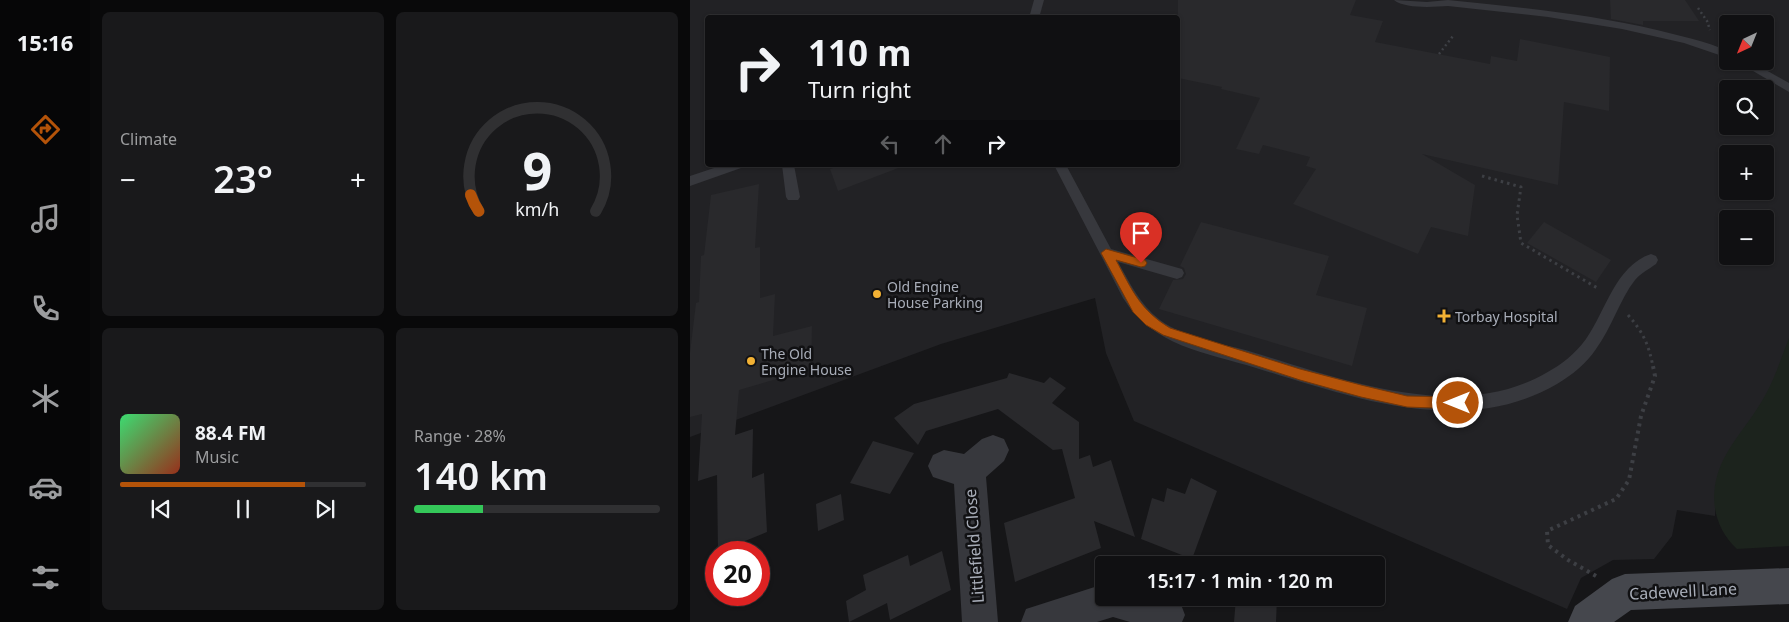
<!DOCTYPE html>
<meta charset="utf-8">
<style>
:root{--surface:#101012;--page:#19191b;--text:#f1f3f6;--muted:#9c9d9f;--line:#303032;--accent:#b45309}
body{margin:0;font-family:"Noto Sans",sans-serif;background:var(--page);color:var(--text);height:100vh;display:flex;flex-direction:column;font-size:19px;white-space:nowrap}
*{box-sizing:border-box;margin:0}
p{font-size:16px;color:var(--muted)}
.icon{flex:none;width:28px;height:28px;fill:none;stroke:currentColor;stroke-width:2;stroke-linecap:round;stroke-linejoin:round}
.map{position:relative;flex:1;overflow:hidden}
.details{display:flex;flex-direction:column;gap:12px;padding:12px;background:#09090a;width:600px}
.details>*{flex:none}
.guide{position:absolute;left:15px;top:15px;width:475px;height:152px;border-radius:5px;box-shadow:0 1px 4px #0004,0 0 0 1px var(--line);background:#101012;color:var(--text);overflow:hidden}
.needle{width:32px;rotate:223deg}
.controls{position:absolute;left:1029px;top:15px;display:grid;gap:10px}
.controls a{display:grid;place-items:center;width:55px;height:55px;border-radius:5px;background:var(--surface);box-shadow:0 1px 4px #0004,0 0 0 1px var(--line);font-size:25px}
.speed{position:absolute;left:15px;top:541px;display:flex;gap:10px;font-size:25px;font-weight:700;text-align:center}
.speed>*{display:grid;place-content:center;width:65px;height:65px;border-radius:50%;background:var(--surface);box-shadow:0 1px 4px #0004,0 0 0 1px var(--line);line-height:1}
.speed .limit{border:8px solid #d22;background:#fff;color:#111}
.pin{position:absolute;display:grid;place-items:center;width:42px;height:42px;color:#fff;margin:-51px -21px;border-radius:50% 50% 50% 0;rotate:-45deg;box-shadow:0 0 5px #0007}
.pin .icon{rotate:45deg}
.me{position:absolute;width:55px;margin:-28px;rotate:270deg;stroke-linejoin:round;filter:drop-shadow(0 0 4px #0008)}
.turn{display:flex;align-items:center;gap:18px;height:105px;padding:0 20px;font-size:22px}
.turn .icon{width:65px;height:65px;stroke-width:2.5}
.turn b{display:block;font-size:35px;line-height:42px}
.lanes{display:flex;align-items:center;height:48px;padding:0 20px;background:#0003;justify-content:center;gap:25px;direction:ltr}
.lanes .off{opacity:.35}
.big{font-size:38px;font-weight:600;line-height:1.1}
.details .card{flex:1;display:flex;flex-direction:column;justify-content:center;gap:8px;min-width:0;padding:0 18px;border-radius:8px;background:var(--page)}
.details .dial{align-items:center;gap:0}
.dial svg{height:130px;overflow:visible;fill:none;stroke:var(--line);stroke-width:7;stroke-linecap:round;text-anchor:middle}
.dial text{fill:var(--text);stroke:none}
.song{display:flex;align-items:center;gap:15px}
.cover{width:60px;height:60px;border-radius:8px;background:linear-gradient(135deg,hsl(140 70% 55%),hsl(10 70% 35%))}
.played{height:5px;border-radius:2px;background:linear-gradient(90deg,var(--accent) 75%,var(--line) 75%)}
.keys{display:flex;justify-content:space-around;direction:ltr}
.heat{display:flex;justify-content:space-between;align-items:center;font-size:28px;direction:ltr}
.charge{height:8px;border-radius:4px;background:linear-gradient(90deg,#34c759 28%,var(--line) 0)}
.details .tiles{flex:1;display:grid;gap:12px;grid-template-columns:repeat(2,1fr)}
.trip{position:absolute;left:405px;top:556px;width:290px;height:50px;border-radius:5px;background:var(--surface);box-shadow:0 1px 4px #0004,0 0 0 1px var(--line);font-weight:600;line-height:50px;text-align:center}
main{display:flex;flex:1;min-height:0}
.tab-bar{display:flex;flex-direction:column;width:90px;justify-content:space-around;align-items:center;background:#060607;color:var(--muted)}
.tab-bar .icon{width:35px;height:35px}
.tab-bar .on{color:var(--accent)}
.tab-bar b{font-size:22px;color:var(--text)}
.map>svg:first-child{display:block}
.built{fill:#222225;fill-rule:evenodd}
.green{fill:#1c231d}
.building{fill:#29292c}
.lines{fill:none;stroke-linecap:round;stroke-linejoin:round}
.path-far2{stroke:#3d3f44;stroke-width:2.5;stroke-dasharray:2 3;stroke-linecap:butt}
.path-far1{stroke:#3d3f44;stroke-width:3;stroke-dasharray:2.5 4;stroke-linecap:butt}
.path{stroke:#3d3f44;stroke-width:4;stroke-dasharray:3 4.5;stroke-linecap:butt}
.lane{fill:#37383d;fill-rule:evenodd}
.street{fill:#37383d;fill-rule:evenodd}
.secondary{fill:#45474d;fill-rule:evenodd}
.route{fill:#b45309;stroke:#753606}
.poi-dot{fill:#f2b134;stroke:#111113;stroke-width:2}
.labels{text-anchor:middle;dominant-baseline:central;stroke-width:5;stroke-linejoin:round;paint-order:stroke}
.poi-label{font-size:14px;fill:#a8adb8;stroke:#111113;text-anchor:start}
.near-street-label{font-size:16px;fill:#a8adb8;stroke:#111113}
</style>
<main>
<nav class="tab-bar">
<b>15:16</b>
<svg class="icon on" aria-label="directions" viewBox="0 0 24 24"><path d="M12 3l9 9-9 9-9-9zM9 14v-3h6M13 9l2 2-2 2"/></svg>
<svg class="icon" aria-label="music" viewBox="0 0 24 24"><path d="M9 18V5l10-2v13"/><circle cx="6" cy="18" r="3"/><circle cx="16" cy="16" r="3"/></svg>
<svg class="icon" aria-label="phone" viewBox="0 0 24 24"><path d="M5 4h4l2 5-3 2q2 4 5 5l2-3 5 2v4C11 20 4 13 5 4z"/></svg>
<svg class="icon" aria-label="climate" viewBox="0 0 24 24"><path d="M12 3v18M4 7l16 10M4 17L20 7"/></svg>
<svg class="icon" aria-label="car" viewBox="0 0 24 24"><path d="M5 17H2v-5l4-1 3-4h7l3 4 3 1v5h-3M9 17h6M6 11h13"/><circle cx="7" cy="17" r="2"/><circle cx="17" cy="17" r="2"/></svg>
<svg class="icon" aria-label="filters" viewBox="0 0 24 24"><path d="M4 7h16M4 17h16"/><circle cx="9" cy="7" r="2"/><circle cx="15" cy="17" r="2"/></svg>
</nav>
<section class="details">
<div class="tiles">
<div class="card"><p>Climate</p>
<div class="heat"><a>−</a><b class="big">23°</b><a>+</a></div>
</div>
<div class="card dial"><svg viewBox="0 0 100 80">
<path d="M14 69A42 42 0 1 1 86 69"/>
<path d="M14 69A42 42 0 0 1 9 59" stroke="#b45309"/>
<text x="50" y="56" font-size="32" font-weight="700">9</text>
<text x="50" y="72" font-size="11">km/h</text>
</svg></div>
<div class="card">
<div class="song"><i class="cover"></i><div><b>88.4 FM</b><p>Music</p></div></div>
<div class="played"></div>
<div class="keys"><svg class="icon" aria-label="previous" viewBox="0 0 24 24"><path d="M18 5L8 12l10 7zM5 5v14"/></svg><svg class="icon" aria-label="pause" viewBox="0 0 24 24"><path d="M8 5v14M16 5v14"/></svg><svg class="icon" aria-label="next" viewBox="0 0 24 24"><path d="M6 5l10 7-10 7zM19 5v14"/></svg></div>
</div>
<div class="card"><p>Range · 28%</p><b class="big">140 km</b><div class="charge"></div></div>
</div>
</section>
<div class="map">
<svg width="1099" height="622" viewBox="0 0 1099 622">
<rect width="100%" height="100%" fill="#161618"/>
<path class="built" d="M0 0H1099V364L1026 484 1025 516 987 510 982 536 964 559 923 560 891 578 877 609 444 421 416 353 405 298 251 344 0 437ZM18 18H488V165H18ZM1038 24H1075V61H1038ZM1038 89H1075V126H1038ZM1038 154H1075V191H1038ZM1038 219H1075V256H1038Z"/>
<path class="green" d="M1099 338V546L1047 549C1019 523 1018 485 1037 453 1049 432 1066 414 1077 392 1086 375 1092 356 1099 338Z"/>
<g class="building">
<polygon points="488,0 666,0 660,15 693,21 685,42 800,64 801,56 827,61 830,39 920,57 919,111 874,102 868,185 732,154 785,185 778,236 741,227 728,254 603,204 626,169 616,166 620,157 573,145 569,154 546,149 570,98 531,89 532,87 488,78"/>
<polygon points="920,0 995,0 1009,21 953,21 953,25 921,19"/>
<polygon points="151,165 211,165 211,167 148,191 140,169"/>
<polygon points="69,184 65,248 70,247 70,298 85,294 83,336 122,326 121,369 49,390 45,435 63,429 62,478 74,473 77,532 28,552 27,475 8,481 12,414 0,417 0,353 6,303 9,302 11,256 14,255 21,195"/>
<polygon points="511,222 639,256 626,295 677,308 662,366 469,309 483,280 493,279 496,274 494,268 490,266"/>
<polygon points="854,222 921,260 906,282 837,243"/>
<polygon points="319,373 354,383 360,377 376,388 362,403 389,422 389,459 400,455 403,467 421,460 445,537 404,521 411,548 325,582 314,523 385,498 372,449 363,450 308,409 236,431 228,445 204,418 224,404 317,378"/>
<polygon points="183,441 224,453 200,494 160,483"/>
<polygon points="501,478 527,491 502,559 451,539 462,498 474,502 477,488 495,494"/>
<polygon points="151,494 154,520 128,531 126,504"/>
<polygon points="252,551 261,590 200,620 197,603 159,622 156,601 176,590 173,575 218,555 220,566"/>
<polygon points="546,598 587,598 586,622 544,622"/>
</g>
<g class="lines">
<g class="path-far2">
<polyline points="1008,8 1017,21 1020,30"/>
<polyline points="749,54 763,36"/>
</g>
<g class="path-far1">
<polyline points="792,176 831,187 827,215 831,243 909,289"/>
<path d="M938 315C953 332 959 345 963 367"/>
</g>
<polyline class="path" points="906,576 878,560 858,545 857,531 926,499 939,480 951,416 965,376 963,366"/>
<g class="lane">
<polygon points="344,0 354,0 349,18 339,18"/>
<path d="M704 0 737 2 758 0C828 7 899 14 967 30 991 36 1015 41 1038 51V58L994 43 932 29 858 17 758 6C743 7 715 9 704 0Z"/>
<polygon points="1046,61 1060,61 1099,83 1099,92"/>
<polygon points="33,165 53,165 51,168 0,186 0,176"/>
<polygon points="92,165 104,165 110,197 108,200 98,200 96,197"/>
<path d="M364 165H376L421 249 492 269 494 273 492 277 487 279 428 262C440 283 450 305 470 320 496 339 532 343 562 352 651 379 768 424 856 373 871 365 885 354 896 339 916 311 925 266 961 254L966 256 968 260 966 264C959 269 951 273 945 280 930 299 921 329 906 349 896 364 882 375 867 384 772 439 662 397 566 368 515 352 464 347 433 298Z"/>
</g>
<g class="street">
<polygon points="303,435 314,439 319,450 314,461 296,477 308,622 272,622 264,484 243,477 238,466 243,455 254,450 274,454 292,439"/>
<polygon points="414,584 414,598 478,598 490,602 495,615 492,622 440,622 423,617 407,622 331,622 336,609"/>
</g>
<polygon class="secondary" points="1099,568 1099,604 941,610 924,622 878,622 885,606 922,579 935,574"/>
</g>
<path class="route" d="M416 249 455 260 457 263 455 266 451 267 426 260C442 290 450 310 480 328L610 369 671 385 717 396 768 397 773 399 774 403 773 407 768 409 717 407 671 397 610 380 473 335 456 325 443 312 411 253Z"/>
<g class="poi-dot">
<circle cx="187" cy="294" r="5"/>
<path d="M751.5 308.5h5v5h5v5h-5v5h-5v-5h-5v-5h5z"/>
<circle cx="61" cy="361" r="5"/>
</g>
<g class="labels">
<g class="poi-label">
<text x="197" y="286">Old Engine<tspan x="197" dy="16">House Parking</tspan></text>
<text x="765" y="316">Torbay Hospital</text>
<text x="71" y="353">The Old<tspan x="71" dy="16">Engine House</tspan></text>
</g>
<g class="near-street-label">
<text transform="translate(284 546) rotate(-94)">Littlefield Close</text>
<text transform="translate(993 591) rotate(-3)">Cadewell Lane</text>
</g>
</g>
</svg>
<div class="controls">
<a><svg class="needle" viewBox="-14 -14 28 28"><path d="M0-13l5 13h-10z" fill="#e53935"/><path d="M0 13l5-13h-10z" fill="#9c9d9f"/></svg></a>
<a><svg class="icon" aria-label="search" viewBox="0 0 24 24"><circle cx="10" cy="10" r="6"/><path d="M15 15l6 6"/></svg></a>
<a>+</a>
<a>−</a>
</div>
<div class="speed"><div class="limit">20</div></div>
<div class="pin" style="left:451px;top:263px;background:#d93025"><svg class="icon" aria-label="arrive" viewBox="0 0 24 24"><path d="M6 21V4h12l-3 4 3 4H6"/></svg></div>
<svg class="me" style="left:768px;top:403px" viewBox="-20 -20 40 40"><circle r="17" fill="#b45309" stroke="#fff" stroke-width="3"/><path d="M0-11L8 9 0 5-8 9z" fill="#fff"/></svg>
<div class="trip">15:17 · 1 min · 120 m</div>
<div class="guide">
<div class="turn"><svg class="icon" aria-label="right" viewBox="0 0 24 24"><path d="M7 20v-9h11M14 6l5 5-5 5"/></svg><div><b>110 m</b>Turn right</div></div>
<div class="lanes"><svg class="icon off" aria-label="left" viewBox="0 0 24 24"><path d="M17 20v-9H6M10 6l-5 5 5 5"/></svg><svg class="icon off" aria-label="ahead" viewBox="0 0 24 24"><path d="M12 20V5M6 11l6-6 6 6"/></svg><svg class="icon" aria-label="right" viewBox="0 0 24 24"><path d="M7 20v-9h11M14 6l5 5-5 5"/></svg></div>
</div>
</div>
</main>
